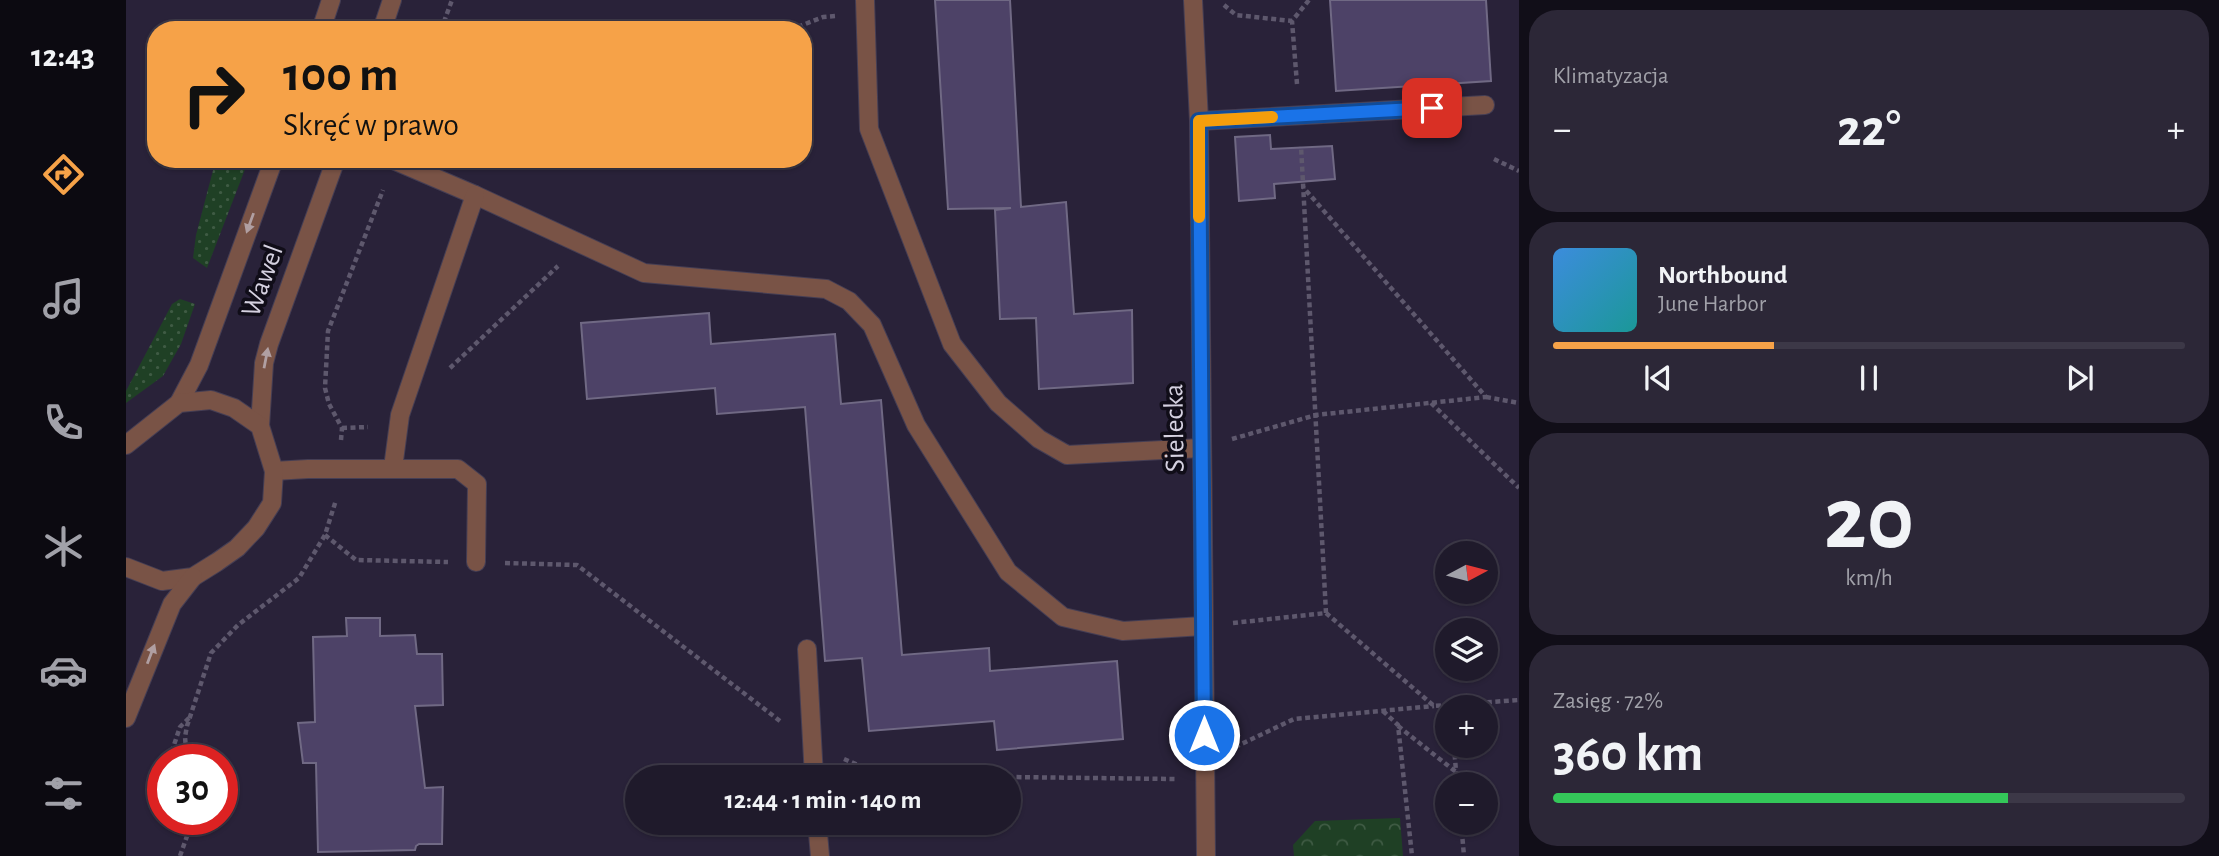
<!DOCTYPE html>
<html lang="pl">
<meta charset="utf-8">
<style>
:root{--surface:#1f1a2b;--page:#2c2737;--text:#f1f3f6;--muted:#a1a1a9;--line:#3c3847;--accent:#f6a248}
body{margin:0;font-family:"Alegreya Sans",sans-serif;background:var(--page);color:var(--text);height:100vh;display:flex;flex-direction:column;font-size:26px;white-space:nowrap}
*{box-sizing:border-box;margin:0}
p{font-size:23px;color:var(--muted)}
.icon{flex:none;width:38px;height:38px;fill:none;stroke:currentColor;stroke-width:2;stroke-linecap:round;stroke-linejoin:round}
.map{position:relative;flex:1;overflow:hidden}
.side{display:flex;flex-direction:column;gap:10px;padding:10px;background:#110e18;width:700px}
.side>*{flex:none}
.hud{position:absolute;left:21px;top:21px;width:665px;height:147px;border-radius:28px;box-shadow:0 2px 5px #0004,0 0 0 2px var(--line);background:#f6a248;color:#111;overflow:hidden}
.needle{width:46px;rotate:83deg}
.buttons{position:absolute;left:1309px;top:541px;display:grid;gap:14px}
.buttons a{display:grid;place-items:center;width:63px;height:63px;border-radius:50%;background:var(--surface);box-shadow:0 2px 5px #0004,0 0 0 2px var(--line);font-size:35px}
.speed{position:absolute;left:21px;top:744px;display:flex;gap:14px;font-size:35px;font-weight:700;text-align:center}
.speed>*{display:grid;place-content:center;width:91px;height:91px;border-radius:50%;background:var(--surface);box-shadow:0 2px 5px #0004,0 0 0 2px var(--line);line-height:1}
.speed .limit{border:10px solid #d22;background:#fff;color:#111}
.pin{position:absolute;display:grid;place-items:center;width:60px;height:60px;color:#fff;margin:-30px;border-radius:14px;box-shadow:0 4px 10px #0006}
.me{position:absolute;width:77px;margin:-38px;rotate:0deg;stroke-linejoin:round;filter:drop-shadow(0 0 5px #0008)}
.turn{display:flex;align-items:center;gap:24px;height:147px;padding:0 21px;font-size:32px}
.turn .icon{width:91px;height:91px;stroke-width:2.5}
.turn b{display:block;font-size:49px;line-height:60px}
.big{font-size:52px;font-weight:700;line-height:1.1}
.side .tile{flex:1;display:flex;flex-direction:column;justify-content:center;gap:10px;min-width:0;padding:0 24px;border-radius:28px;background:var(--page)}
.side .dial{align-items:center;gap:0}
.dial b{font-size:91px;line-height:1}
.song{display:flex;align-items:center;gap:21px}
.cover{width:84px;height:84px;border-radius:10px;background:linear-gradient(135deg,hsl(210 70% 55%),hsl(180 70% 35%))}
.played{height:7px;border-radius:4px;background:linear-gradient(90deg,var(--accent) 35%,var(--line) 35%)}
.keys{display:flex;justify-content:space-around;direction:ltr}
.heat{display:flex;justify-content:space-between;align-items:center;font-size:38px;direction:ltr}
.charge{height:10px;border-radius:5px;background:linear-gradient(90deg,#34c759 72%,var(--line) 0)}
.trip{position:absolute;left:499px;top:765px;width:396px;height:70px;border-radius:35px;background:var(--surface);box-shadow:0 2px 5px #0004,0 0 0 2px var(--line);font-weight:700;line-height:70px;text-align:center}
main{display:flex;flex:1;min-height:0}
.dock{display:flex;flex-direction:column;width:126px;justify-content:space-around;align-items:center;background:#0c0a11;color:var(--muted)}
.dock .icon{width:49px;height:49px}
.dock .on{color:var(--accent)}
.dock b{font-size:32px;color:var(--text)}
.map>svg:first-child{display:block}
.grass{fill:url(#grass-dots)}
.forest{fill:url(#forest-crowns)}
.building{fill:#4d4267;stroke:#706984;stroke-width:2}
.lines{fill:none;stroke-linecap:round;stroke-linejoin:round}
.service-casing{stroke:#453e54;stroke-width:20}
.minor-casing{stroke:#453e54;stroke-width:20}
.tertiary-casing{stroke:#453e54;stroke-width:20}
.path{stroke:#5e586d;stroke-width:4.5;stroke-dasharray:5 3.5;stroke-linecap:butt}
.service{stroke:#795346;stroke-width:18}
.minor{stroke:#795346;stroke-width:18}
.tertiary{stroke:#795346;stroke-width:18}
.oneway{fill:#b09fa2}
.route-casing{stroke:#114b97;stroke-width:18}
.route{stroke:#1a73e8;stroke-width:12}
.slow{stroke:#f59e0b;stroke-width:12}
.labels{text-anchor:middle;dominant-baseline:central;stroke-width:7;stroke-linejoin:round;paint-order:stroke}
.street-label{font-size:28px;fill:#d5d1e0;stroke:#100d18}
</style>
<main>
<nav class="dock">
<b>12:43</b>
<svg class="icon on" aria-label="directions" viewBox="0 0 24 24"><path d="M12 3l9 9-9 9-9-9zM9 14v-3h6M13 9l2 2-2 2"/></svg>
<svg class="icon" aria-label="music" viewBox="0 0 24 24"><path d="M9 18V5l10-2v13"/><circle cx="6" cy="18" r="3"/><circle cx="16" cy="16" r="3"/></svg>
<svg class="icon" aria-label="phone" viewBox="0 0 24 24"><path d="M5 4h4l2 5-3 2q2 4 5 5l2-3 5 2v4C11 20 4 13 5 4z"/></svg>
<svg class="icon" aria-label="climate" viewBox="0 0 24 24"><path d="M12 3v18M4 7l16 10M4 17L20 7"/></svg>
<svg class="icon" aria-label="car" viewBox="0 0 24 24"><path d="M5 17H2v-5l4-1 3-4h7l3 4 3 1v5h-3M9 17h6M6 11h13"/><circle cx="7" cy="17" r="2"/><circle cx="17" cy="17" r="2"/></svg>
<svg class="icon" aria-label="filters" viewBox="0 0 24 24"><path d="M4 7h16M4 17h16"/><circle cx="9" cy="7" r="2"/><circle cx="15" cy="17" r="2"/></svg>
</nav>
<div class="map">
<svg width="1393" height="856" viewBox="0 0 1393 856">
<defs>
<pattern id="grass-dots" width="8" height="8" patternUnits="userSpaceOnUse" patternTransform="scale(1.75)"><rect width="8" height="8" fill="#1f4025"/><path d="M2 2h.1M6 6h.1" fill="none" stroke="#3f5b44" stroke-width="1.8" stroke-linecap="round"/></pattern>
<pattern id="forest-crowns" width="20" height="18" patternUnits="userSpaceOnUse" patternTransform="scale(1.75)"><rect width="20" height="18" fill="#1f4025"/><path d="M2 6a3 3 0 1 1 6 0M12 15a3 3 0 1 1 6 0" fill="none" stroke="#3f5b44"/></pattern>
</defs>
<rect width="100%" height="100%" fill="#292239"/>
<g class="grass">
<polygon points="90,159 123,159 81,268 67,258 70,235"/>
<polygon points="54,299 69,304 55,344 37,376 0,403 0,391 46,304"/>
</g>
<polygon class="forest" points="1274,818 1277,856 1168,856 1167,845 1189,821"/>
<g class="building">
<polygon points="809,0 884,0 895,207 940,202 948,314 1006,310 1007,383 913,389 910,318 874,319 869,210 885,208 822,209"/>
<polygon points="1204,0 1360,0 1365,81 1210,91"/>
<polygon points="1144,135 1145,149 1206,146 1209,179 1148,184 1149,198 1113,201 1109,137"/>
<polygon points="583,313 585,344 709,334 715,404 755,400 776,655 863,648 864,671 991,661 997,739 871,750 868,721 743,731 736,658 699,661 679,407 591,414 589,388 461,399 455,323"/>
<polygon points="220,618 254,618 254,636 289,635 291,654 316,654 317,705 289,706 299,788 317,787 316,844 293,844 290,846 289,850 192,852 190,763 177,763 172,723 189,722 187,637 221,636"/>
</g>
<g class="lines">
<defs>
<g id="service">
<polyline points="739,0 743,129 826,344 872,403 913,439 941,455 1075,448"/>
<polyline points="1073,121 1359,105"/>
<polyline points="265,159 349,195 518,273 700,289 723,301 746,325 790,425 882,572 937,617 997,631 1077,626"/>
<polyline points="267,468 274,415 349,195"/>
<polyline points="148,471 182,469 332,469 351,484 350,562"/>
<polyline points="681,649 688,777"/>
<polyline points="691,822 694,856"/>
</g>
<polyline id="minor" points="1067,0 1073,121 1080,856"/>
<g id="tertiary">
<polyline points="195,30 205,0"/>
<polyline points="256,30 266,0"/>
<polyline points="53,403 73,365 148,159"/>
<polyline points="134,426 138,363 143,344 210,159"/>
<polyline points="0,445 53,403 85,400 108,408 134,426 148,471 146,503 130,528 111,548 91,562 67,577 36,581 0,567"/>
<polyline points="0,718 46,604 67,577"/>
</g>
</defs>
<use href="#service" class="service-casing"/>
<use href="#minor" class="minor-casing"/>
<use href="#tertiary" class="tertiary-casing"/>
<g class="path">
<polyline points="1098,5 1110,15 1166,21"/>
<polyline points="315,30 326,0"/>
<polyline points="664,30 697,17 710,16"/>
<polyline points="1171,84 1166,21 1183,0"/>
<polyline points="1368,159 1393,171"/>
<polyline points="324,368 432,266"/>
<polyline points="1360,397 1393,403"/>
<polyline points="1305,403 1393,488"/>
<polyline points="216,428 242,427"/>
<polyline points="1106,439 1190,415 1360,397 1177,187"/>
<polyline points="215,440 216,428 203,404 199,388 202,331 257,190"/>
<polyline points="199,535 230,560 322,562"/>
<polyline points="379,563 451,565 654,721"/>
<polyline points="1200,613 1308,706 1393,700"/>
<polyline points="1107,623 1200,613 1175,146"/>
<polyline points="1257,711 1272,725 1286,856"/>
<polyline points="1272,726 1330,772"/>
<polyline points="1328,746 1331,784"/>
<polyline points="1109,747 1168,719 1308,706"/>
<polyline points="718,759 757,776 857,777"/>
<polyline points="43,760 54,727 63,718"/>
<polyline points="61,760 59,737 61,726 85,653 112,625 173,578 199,535 210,500"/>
<polyline points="882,777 1049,779"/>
<polyline points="1335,822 1338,856"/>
<polyline points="54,856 67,819"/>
</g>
<use href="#service" class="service"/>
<use href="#minor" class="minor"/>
<use href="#tertiary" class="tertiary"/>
</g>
<defs><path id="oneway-solid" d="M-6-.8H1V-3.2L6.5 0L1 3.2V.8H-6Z" transform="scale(1.75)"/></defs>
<g class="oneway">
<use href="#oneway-solid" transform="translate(124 223) rotate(110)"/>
<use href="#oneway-solid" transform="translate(140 358) rotate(-79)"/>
<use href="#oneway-solid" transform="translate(25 654) rotate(-69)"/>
</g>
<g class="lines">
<defs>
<polyline id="route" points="1078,735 1073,121 1306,108"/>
</defs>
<use href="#route" class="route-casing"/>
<use href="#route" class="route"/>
<polyline class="slow" points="1073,217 1073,121 1146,117"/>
</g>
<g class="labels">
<g class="street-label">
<text transform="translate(137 281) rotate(-70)">Wawel</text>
<text transform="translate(1049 428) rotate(-91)">Sielecka</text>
</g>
</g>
</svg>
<div class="buttons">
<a><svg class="needle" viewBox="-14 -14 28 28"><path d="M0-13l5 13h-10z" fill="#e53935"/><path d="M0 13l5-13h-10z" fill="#a1a1a9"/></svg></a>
<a><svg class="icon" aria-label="layers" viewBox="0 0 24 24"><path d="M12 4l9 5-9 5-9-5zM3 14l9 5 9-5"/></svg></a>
<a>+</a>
<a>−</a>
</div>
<div class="speed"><div class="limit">30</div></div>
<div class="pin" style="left:1306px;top:108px;background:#d93025"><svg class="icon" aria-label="arrive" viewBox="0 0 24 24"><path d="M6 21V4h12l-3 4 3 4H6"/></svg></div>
<svg class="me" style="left:1078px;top:735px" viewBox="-20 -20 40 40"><circle r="17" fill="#1a73e8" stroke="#fff" stroke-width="3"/><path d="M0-11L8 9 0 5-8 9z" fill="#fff"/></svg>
<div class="trip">12:44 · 1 min · 140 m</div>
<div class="hud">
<div class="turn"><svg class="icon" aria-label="right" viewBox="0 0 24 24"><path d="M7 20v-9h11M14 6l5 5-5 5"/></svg><div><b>100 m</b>Skręć w prawo</div></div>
</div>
</div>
<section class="side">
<div class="tile"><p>Klimatyzacja</p>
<div class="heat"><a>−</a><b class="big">22°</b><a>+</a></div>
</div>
<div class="tile">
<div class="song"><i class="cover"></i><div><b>Northbound</b><p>June Harbor</p></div></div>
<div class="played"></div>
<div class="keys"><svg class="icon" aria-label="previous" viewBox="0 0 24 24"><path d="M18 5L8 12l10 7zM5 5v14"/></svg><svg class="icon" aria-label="pause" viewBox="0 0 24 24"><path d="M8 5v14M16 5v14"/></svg><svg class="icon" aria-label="next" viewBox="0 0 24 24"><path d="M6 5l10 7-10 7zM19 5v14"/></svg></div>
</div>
<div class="tile dial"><b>20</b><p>km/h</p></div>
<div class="tile"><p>Zasięg · 72%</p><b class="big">360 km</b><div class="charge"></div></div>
</section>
</main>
